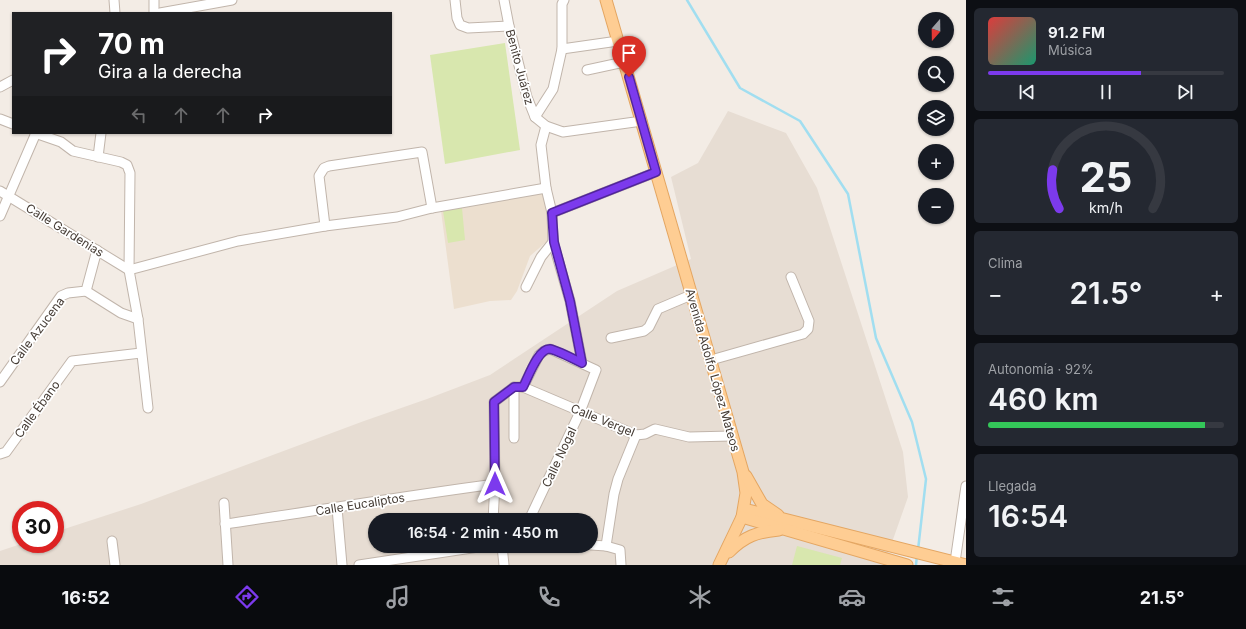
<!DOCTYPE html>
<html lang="es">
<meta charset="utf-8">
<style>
:root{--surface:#171b24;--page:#242831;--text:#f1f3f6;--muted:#9ea1a6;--line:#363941;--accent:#7c3aed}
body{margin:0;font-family:Inter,sans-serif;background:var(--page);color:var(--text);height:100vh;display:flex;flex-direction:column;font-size:15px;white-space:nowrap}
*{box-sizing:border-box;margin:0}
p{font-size:13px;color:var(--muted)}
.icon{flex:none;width:22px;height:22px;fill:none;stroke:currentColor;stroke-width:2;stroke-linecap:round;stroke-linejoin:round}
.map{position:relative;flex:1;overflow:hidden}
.sheet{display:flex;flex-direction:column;gap:8px;padding:8px;background:#0d0f14;width:280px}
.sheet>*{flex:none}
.hud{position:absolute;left:12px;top:12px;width:380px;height:122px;border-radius:0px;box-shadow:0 1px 3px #0004;background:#202124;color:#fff;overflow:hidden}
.needle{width:26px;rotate:200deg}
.tools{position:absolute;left:918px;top:12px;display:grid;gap:8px}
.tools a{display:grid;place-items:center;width:36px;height:36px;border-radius:50%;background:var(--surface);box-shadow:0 1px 3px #0004;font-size:20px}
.speed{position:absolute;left:12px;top:501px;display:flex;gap:8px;font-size:20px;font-weight:700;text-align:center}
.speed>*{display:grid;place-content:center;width:52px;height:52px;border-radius:50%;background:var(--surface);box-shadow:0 1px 3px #0004;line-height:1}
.speed .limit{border:6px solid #d22;background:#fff;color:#111}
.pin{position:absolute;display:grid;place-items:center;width:34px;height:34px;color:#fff;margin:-41px -17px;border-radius:50% 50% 50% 0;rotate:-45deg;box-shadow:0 0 4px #0007}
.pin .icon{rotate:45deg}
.me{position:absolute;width:44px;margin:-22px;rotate:0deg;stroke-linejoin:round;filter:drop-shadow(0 0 3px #0008)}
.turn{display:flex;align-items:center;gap:14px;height:84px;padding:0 20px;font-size:18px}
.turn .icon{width:52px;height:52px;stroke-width:2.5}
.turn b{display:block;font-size:28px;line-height:34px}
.lanes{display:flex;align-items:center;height:38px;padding:0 20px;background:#0003;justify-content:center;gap:20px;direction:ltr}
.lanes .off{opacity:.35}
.big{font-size:30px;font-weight:600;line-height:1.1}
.sheet .card{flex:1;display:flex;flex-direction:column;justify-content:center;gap:6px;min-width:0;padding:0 14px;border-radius:6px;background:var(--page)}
.sheet .dial{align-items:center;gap:0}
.dial svg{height:104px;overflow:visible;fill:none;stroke:var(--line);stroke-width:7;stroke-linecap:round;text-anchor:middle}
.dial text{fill:var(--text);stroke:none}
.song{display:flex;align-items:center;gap:12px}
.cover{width:48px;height:48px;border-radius:6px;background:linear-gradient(135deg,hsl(0 70% 55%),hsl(160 70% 35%))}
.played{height:4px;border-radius:2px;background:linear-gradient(90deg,var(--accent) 65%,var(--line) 65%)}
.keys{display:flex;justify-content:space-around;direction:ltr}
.heat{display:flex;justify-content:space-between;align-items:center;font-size:22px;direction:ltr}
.charge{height:6px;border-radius:3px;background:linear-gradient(90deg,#34c759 92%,var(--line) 0)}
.trip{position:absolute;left:368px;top:513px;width:230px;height:40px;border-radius:20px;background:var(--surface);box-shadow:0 1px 3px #0004;font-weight:600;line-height:40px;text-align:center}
.dock{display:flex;height:64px;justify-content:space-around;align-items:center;background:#090b0e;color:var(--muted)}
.dock .icon{width:28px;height:28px}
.dock .on{color:var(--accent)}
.dock b{font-size:18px;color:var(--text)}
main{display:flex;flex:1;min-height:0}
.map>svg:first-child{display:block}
.residential{fill:#e7ddd3;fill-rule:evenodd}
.education{fill:#ecdfcf}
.green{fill:#d8e7ae}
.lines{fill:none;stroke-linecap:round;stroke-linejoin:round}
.stream{stroke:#a1def0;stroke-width:2.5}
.minor-casing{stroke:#c1b5ab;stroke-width:11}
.major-casing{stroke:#e4a662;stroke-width:13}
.minor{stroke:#fff;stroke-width:9}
.major{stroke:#fecd93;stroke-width:11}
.route-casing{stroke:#51269a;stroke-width:10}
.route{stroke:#7c3aed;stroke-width:7}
.labels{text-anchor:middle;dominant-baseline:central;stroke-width:3.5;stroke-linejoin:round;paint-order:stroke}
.street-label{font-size:12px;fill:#453c35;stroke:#fff}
</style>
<main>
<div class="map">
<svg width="966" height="565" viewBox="0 0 966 565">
<rect width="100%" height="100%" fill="#f3ece5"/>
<path class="residential" d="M728 111 786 133 817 188 903 452 908 497 884 565H0V551L21 544H55V532L141 504 364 421 427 399 490 375 617 291 691 259 671 177 698 163ZM375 520H591V546H375Z"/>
<polygon class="education" points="543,191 552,237 530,256 517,291 511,300 490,301 454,309 441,211"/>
<g class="green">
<polygon points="505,43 520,150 445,164 430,55"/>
<polygon points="462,208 465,240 448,243 443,211"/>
<polygon points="797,546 842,558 840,565 792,565"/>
</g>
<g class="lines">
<g class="stream">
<polyline points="687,0 740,88 800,121 848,194 876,338 912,422 926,479 918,550"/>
<polyline points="916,565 917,555"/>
</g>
<defs>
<g id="minor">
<polyline points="114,0 115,13"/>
<polyline points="455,0 457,18 460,25 468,28 509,26"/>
<polyline points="504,0 509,26 527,97 535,117 546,126 563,132 642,121"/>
<polyline points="154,13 154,0"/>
<polyline points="160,13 232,0"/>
<polyline points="562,49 618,41"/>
<polyline points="587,70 624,62"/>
<polyline points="0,87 13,80"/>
<polyline points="535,117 553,89 562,49 562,4 564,0"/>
<polyline points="0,119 13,124"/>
<polyline points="546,126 541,145 546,188 552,213 553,242 570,301 582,363"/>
<polyline points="35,133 61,142 73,151 121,162 127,165 130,173 129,270 138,319 148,408"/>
<polyline points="98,157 101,133"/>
<polyline points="0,191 129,270 238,241 325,226 397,217 432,208 546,188"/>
<polyline points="552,213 656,172"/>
<polyline points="0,216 36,133"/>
<polyline points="325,226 319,176 324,168 329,166 422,152 432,208"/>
<polyline points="526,287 541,257 553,242"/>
<polyline points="86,291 121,313 138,319"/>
<polyline points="611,338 644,331 649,327 658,309 691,295"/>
<polyline points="711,360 803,334 808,329 809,321 791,277"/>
<polyline points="0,382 61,296 68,293 86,291 97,250"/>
<polyline points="523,387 539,355 544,351 550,349 596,370 580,412 529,520"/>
<polyline points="514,438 514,387"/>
<polyline points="0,454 6,452 72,361 141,353"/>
<polyline points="224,503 228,565"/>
<polyline points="337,508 342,565"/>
<polyline points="493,520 495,484 494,402 514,387 523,387 636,435 645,434 655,429 689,437 732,436"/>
<path d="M225 524C315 511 405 496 495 484"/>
<polyline points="112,541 115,565"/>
<polyline points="591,545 606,546 620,550 621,565"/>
<polyline points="502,546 504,565"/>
<polyline points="606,546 614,494 618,479 636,435"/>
<polyline points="955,562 966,486"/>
<polyline points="359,565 485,546"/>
</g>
<g id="major">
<polyline points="606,0 743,472 746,493 742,517 719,565"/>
<polyline points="746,476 762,504 778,515"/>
<polyline points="744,509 966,565"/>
<polyline points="742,517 907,565"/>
<path d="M729 552C745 536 757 532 779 530"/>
</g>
</defs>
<use href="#minor" class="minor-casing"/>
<use href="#major" class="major-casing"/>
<use href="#minor" class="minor"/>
<use href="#major" class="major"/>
</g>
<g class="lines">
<defs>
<path id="route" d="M495 484 494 402 514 387H523C528 378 538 348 550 349 555 350 576 360 582 363L570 301 554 242 552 213 656 172 629 77"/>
</defs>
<use href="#route" class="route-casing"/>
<use href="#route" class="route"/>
</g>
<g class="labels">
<g class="street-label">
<text transform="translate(520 67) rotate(75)">Benito Juárez</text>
<text transform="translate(65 230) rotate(32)">Calle Gardenias</text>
<text transform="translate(37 331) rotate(-53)">Calle Azucena</text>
<text transform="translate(713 370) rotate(74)">Avenida Adolfo López Mateos</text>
<text transform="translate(37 409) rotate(-54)">Calle Ébano</text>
<text transform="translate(603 420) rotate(22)">Calle Vergel</text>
<text transform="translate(559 457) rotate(-65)">Calle Nogal</text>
<text transform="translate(360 504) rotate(-9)">Calle Eucaliptos</text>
</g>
</g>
</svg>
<div class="tools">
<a><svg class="needle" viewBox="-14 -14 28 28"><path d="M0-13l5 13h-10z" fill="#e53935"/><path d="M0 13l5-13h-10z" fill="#9ea1a6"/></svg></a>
<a><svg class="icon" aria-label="search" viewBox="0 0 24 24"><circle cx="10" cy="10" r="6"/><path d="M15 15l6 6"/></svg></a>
<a><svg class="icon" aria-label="layers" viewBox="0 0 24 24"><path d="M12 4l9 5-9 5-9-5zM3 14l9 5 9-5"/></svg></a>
<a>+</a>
<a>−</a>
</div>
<div class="speed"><div class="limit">30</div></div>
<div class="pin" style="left:629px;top:77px;background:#d93025"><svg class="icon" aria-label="arrive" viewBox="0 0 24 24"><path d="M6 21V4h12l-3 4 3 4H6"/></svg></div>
<svg class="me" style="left:495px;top:484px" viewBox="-20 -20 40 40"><path d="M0-17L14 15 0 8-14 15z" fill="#7c3aed" stroke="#fff" stroke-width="4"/></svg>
<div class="trip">16:54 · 2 min · 450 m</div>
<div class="hud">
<div class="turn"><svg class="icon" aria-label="right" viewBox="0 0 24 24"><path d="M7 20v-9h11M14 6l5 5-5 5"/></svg><div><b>70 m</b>Gira a la derecha</div></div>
<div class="lanes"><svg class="icon off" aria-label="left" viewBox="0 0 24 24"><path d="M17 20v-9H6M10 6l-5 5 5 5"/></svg><svg class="icon off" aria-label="ahead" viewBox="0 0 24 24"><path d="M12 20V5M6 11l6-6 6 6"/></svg><svg class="icon off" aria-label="ahead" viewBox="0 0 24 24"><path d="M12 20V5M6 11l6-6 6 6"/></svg><svg class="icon" aria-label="right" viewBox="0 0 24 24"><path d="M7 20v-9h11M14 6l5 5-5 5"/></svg></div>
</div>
</div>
<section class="sheet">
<div class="card">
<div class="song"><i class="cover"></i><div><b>91.2 FM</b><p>Música</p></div></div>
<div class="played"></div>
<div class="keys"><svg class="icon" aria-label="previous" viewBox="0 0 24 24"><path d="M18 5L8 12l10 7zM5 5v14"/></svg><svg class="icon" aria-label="pause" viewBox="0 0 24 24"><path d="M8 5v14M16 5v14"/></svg><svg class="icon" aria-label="next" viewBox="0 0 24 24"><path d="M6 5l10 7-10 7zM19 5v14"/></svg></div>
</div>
<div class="card dial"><svg viewBox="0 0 100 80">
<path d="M14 69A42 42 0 1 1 86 69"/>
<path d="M14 69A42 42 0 0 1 9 39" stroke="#7c3aed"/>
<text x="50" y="56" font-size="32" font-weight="700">25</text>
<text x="50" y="72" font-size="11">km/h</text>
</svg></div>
<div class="card"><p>Clima</p>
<div class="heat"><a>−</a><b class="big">21.5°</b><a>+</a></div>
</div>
<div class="card"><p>Autonomía · 92%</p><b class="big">460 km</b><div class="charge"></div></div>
<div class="card"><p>Llegada</p><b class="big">16:54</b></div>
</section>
</main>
<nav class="dock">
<b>16:52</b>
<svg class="icon on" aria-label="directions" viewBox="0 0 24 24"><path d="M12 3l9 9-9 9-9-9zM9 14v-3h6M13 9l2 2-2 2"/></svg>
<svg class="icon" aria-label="music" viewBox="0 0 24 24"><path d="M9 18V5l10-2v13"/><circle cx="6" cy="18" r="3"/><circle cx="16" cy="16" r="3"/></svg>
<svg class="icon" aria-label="phone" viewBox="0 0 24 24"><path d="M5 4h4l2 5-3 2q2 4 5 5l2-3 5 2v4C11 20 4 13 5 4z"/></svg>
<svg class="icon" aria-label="climate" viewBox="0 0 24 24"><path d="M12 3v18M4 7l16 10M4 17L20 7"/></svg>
<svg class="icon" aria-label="car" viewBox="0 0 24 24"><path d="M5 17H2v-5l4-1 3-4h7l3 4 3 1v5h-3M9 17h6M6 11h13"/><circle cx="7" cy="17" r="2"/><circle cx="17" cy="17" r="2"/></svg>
<svg class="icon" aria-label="filters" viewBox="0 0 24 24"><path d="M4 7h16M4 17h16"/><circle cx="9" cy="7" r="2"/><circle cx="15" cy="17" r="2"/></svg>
<b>21.5°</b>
</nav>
